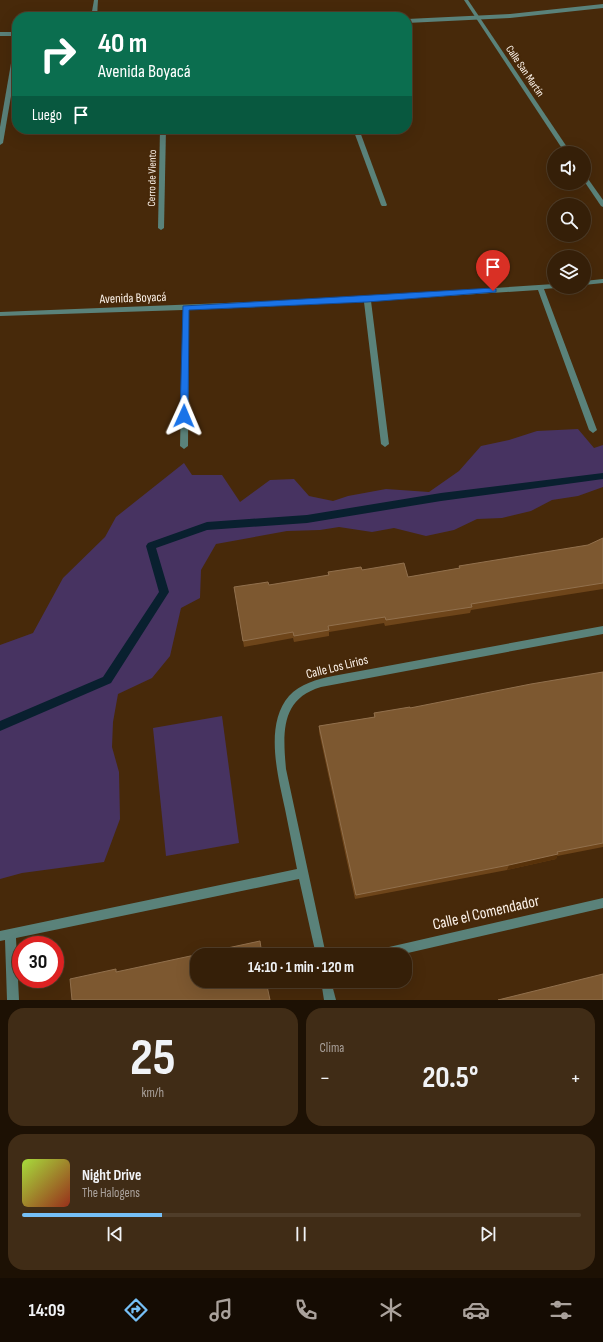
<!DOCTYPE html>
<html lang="es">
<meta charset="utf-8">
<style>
:root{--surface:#351f08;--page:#402c16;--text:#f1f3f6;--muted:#aaa29c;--line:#4f3d29;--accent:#76c0f7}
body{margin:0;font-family:"Sofia Sans Condensed",sans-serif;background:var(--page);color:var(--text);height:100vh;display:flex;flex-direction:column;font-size:15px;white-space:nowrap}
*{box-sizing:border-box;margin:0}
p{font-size:13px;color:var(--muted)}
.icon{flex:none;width:22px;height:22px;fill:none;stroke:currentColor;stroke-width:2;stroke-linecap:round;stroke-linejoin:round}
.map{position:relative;height:1000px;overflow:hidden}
.details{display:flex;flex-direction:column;gap:8px;padding:8px;background:#1d1104;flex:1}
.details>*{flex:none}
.banner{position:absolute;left:12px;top:12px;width:400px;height:122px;border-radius:16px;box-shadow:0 4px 16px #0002,0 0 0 1px var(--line);background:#0b6e4f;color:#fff;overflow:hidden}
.buttons{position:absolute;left:547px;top:146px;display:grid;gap:8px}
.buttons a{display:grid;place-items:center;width:44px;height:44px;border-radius:50%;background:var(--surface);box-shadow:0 4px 16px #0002,0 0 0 1px var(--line);font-size:20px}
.speed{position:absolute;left:12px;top:936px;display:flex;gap:8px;font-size:20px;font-weight:700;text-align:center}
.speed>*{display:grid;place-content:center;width:52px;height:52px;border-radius:50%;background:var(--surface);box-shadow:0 4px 16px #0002,0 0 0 1px var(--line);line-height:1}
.speed .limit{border:6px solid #d22;background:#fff;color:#111}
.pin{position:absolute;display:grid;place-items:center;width:34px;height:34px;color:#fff;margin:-41px -17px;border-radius:50% 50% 50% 0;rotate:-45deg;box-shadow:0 0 4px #0007}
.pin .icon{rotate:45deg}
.me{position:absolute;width:44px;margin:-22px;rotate:1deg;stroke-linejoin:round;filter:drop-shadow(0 0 3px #0008)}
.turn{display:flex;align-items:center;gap:14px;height:84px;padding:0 20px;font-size:18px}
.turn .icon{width:52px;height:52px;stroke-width:2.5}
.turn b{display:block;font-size:28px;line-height:34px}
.then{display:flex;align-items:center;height:38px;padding:0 20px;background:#0003;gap:8px;font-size:15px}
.big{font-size:30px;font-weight:700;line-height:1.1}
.details .tile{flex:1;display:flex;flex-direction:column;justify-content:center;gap:6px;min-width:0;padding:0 14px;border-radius:16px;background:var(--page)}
.details .dial{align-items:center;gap:0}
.dial b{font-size:52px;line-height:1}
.song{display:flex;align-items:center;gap:12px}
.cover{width:48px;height:48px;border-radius:6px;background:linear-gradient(135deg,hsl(80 70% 55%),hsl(10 70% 35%))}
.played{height:4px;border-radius:2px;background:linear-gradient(90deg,var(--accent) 25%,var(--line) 25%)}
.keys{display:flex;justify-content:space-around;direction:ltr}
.heat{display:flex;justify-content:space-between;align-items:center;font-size:22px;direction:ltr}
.details .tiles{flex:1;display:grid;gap:8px;grid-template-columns:1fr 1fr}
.tile:last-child{grid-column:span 2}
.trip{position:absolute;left:190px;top:948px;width:222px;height:40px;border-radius:16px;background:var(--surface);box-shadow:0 4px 16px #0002,0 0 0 1px var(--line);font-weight:700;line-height:40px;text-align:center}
.dock{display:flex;height:64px;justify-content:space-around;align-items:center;background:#150c03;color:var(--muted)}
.dock .icon{width:28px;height:28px}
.dock .active{color:var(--accent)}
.dock b{font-size:18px;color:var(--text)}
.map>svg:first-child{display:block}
.green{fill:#473361}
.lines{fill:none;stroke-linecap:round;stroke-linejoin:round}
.stream{fill:#09202f;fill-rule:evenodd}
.minor{fill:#5a827a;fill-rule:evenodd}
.tertiary{fill:#5a827a;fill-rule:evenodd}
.wall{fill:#6e451a}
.shaded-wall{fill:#58320a}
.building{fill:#7d5830;stroke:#91704d}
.route{fill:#1a73e8;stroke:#114b97}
.labels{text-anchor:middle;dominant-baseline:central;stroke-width:4;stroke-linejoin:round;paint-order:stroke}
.far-street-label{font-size:11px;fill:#fcf2e9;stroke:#47290a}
.street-label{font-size:13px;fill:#fcf2e9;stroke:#47290a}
.near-street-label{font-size:16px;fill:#fcf2e9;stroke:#47290a}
</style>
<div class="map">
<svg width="603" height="1000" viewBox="0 0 603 1000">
<rect width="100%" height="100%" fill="#47290a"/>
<g class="green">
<polygon points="578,429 594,448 603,445 603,487 578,496 552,500 531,511 502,518 477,519 454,530 426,536 394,528 372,532 339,527 320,530 287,531 216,544 201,570 200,598 181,608 170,656 152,678 118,694 113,722 112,747 119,772 120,819 104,862 22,873 0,879 0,645 33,633 63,578 105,537 116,517 184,463 192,475 222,475 240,502 270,480 294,479 309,496 333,501 348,496 386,489 429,492 459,471 481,446 509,440 537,431"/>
<polygon points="222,716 239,843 166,856 153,728"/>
</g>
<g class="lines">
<polygon class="stream" points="603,473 603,479 441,501 307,523 207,530 156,548 169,592 111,683 0,731 0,721 103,677 159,592 146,546 148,543 207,522 307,515 441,493"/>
<g class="minor">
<polygon points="94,0 98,0 97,17 91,17"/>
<polygon points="464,0 468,0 571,153 565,153"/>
<polygon points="17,44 17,61 3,143 0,145 0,127 14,46"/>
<polygon points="160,129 166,129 164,228 161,230 158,228"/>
<polygon points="353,129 359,129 387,205 386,206 382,206 381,205"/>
<polygon points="584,175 586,176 603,200 603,207 601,206 584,181"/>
<polygon points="603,279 603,283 584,285 584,281"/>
<polygon points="554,284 554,287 556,288 544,289 597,430 593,433 589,430 538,290 371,301 389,444 385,447 381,444 364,302 189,310 188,446 184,449 180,446 183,310 0,316 0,312 347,298"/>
<path d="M603 626V634L321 687C280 699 283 734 286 769L326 955H316L299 879 16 938 19 1000H7L5 940 0 941V931L297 869C293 849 289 829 285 809 278 776 264 725 289 696 300 684 317 679 333 676Z"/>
<polygon points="603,898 603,908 399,955 371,955 372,951 376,950"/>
<polygon points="321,981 331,981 336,1000 324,1000"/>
</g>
<g class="tertiary">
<polygon points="603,4 603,8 510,18 407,23 407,19 510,14"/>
<rect x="0" y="32" width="17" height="4"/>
</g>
</g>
<g class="wall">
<polygon points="603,538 603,589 471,610 470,613 423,620 385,626 384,623 329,632 329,636 294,642 293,638 244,647 234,587 269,585 328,576 328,572 362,570 408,577 459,568 459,566 588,545"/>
<polygon points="603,672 603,847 557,856 556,859 507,870 355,899 319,732 319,726 374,717 374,713 410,708"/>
</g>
<polygon class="shaded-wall" points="558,854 556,859 507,870 509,865"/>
<g class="building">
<polygon points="603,538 603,583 471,604 472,607 425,614 386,620 385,617 328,626 329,630 294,636 293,632 243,641 234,587 268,582 269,585 329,575 328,572 361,567 362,570 404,563 408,577 460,568 459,566 588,545"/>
<polygon points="603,672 603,843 557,852 558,854 509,865 356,895 319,726 375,717 374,713 410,707 410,708 531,684"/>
<polygon points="260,941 262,955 197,955 197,981 266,981 270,1000 72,1000 70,979 116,969 116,972"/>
<polygon points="603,974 603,1000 498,1000"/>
</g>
<polygon class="route" points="493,288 496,289 496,292 367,302 189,310 188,416 184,419 180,416 183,306"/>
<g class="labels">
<g class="far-street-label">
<text transform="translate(525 71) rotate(56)">Calle San Martín</text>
<text transform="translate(152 178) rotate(-89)">Cerro de Viento</text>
</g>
<g class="street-label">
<text transform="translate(133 298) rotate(-2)">Avenida Boyacá</text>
<text transform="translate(337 667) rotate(-14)">Calle Los Lirios</text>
</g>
<g class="near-street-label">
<text transform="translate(486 913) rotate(-13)">Calle el Comendador</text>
</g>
</g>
</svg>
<div class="buttons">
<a><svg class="icon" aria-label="sound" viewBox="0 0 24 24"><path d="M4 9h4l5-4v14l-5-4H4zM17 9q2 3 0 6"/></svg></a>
<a><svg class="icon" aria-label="search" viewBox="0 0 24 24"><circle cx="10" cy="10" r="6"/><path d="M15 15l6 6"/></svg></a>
<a><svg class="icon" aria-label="layers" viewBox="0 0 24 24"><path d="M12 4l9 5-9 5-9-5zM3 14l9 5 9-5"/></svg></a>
</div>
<div class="speed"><div class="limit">30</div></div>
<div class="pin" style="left:493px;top:291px;background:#d93025"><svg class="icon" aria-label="arrive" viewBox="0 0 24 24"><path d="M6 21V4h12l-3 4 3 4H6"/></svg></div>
<svg class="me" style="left:184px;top:416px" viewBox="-20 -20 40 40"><path d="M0-17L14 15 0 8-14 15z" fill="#1a73e8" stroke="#fff" stroke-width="4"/></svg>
<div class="trip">14:10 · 1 min · 120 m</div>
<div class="banner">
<div class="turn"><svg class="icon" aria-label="right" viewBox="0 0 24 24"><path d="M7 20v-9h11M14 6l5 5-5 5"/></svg><div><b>40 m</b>Avenida Boyacá</div></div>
<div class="then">Luego<svg class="icon" aria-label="arrive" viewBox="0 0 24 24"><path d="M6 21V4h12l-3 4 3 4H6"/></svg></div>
</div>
</div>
<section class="details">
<div class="tiles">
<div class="tile dial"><b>25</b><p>km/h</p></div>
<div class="tile"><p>Clima</p>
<div class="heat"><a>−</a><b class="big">20.5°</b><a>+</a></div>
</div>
<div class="tile">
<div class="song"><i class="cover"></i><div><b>Night Drive</b><p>The Halogens</p></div></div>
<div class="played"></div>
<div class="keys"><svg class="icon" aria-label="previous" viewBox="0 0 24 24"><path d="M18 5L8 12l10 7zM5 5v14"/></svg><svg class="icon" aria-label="pause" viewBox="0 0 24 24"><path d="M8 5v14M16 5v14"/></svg><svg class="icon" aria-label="next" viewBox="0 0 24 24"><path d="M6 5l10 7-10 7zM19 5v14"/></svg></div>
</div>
</div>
</section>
<nav class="dock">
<b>14:09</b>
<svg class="icon active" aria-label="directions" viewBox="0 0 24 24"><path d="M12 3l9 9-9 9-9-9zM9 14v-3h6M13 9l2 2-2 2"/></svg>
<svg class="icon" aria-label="music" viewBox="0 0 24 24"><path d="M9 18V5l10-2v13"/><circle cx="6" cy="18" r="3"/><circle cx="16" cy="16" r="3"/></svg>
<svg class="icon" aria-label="phone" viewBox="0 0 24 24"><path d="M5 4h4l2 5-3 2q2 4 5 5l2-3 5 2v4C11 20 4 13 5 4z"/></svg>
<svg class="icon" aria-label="climate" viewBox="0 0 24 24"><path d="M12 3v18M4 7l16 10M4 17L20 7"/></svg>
<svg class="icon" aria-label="car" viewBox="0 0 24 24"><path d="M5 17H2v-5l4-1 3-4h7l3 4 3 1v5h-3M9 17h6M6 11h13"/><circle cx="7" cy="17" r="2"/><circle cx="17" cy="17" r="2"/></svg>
<svg class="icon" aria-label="filters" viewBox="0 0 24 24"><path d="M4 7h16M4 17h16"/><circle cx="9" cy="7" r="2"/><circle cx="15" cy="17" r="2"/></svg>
</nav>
